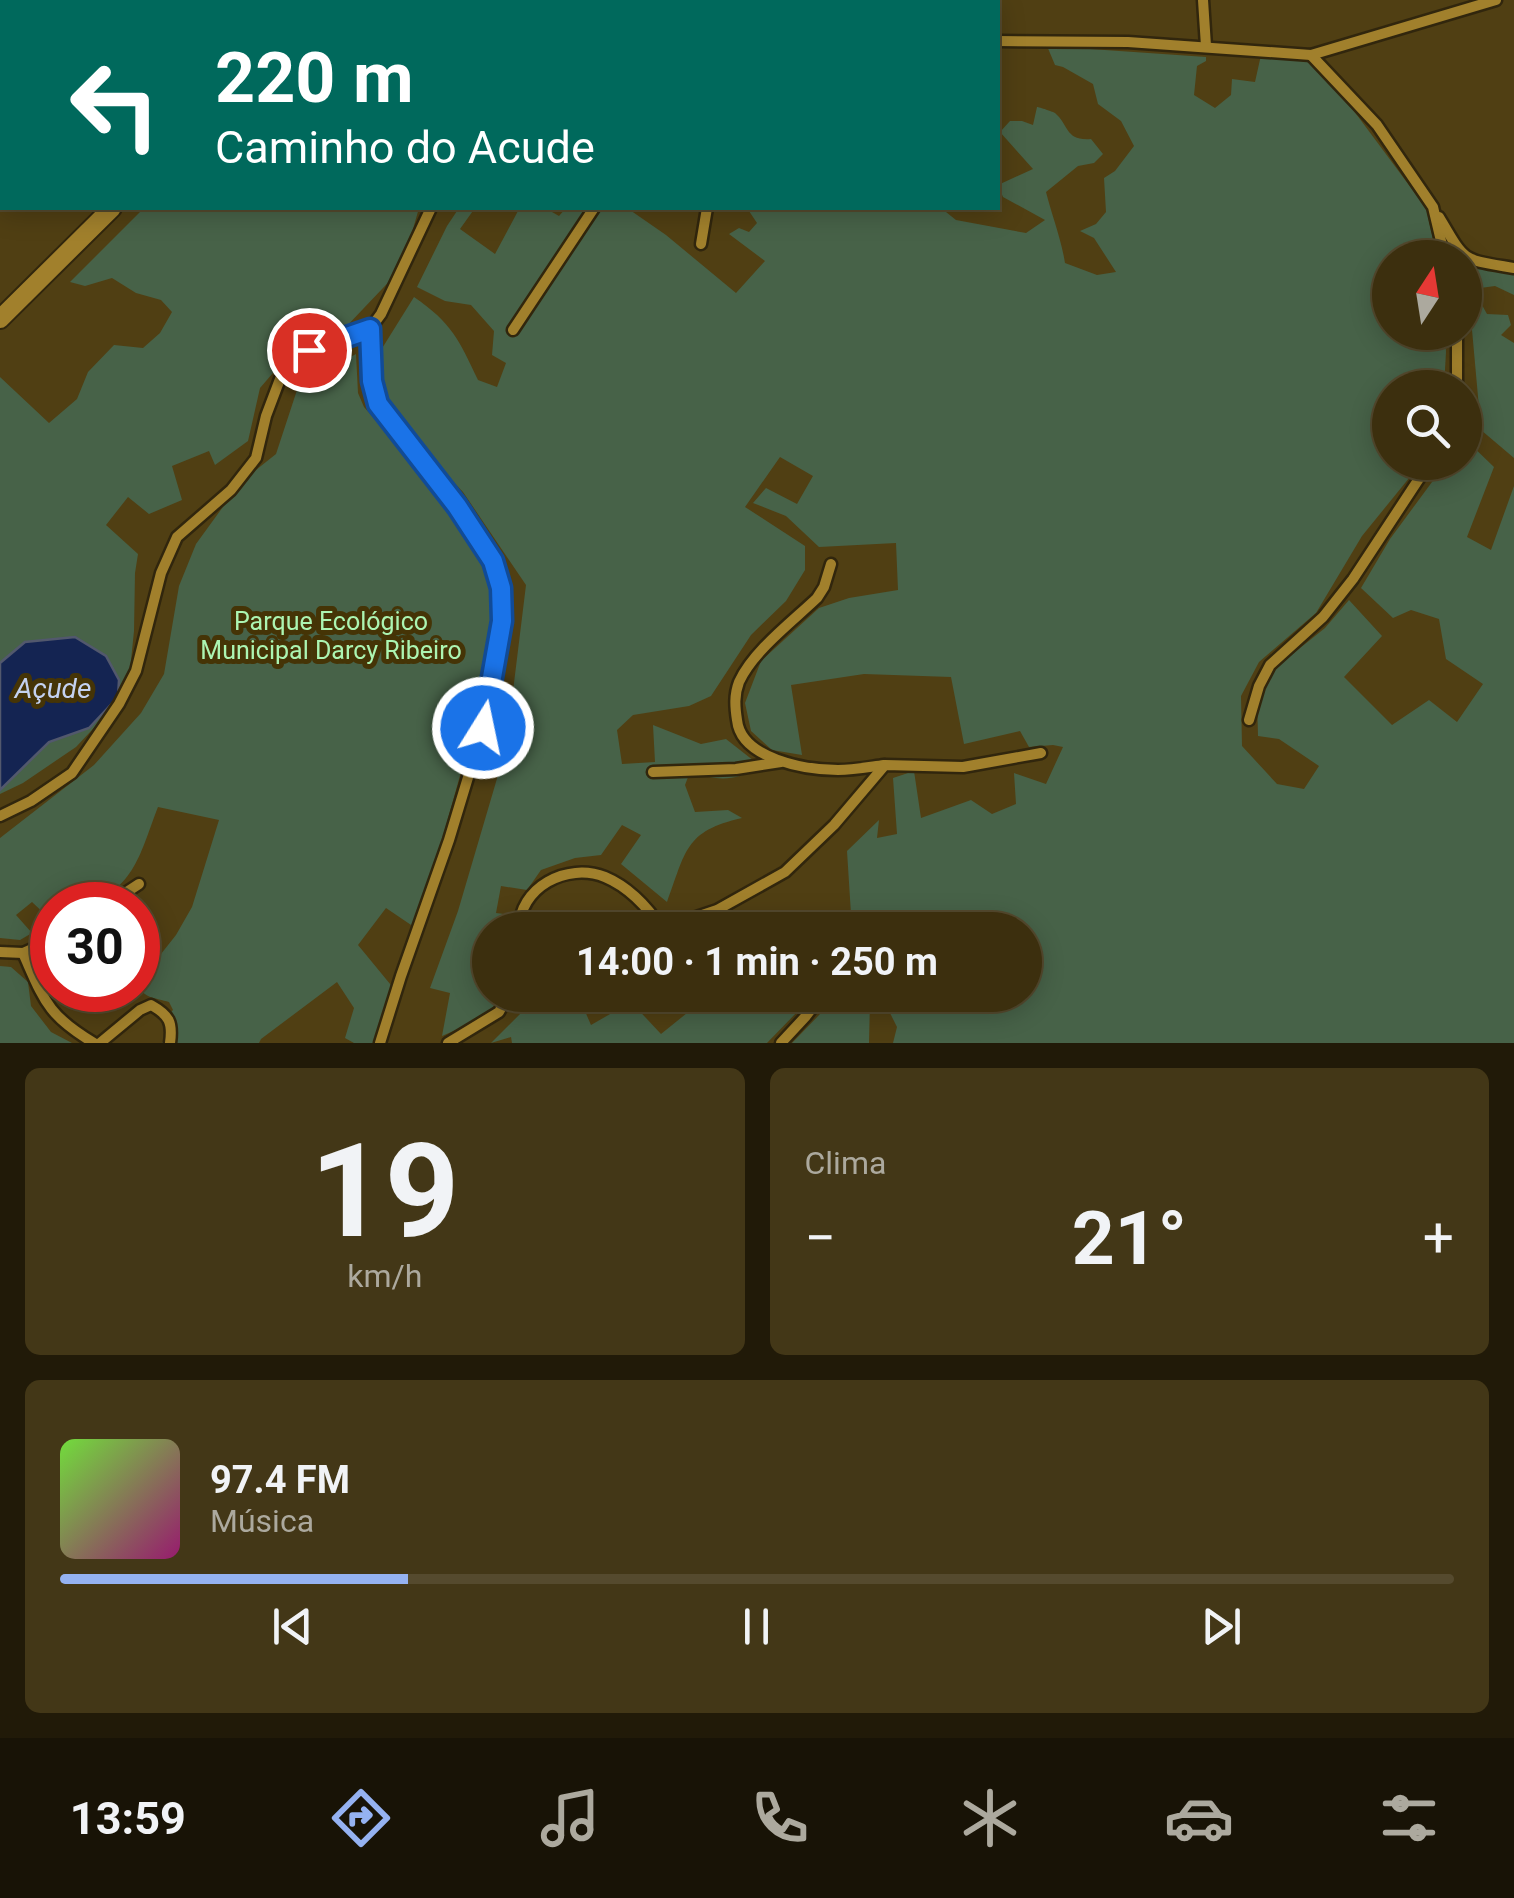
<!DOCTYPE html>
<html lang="pt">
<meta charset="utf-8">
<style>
:root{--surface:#3c2f0e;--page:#433717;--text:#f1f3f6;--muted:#aca99e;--line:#554a2e;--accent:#95b2f1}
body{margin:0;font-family:Roboto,sans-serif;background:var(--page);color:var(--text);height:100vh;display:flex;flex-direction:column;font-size:38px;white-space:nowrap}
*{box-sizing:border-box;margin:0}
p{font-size:32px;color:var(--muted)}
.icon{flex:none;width:55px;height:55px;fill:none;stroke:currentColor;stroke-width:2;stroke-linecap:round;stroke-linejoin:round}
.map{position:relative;height:1043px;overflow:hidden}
.side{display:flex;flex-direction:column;gap:25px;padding:25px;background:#211a08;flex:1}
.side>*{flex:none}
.top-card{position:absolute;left:0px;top:0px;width:1000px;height:210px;box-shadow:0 5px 25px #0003,0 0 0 2px var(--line);background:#00695c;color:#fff;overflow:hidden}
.needle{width:65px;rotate:12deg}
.buttons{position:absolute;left:1372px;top:240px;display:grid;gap:20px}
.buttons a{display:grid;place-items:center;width:110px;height:110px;border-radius:50%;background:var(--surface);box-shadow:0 5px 25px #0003,0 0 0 2px var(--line);font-size:50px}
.speed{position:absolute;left:30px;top:882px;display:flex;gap:20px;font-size:50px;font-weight:700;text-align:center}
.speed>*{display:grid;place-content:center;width:130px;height:130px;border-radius:50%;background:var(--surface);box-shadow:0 5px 25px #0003,0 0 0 2px var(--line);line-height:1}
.speed .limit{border:15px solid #d22;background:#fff;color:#111}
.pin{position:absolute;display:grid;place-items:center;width:85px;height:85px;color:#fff;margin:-42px;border:5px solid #fff;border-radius:50%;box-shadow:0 2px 10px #0007}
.me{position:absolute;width:110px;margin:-55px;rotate:10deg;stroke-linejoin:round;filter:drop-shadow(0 0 8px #0008)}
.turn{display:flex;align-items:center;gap:35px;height:210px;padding:0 50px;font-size:45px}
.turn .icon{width:130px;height:130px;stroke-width:2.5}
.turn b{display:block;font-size:70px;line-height:85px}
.big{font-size:75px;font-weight:700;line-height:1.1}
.side .card{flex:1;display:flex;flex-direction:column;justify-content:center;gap:15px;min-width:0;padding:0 35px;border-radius:15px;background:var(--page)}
.side .dial{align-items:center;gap:0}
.dial b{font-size:130px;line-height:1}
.song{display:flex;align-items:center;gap:30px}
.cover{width:120px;height:120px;border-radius:15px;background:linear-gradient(135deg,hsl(100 70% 55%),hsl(320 70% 35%))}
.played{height:10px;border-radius:5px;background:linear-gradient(90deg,var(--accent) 25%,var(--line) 25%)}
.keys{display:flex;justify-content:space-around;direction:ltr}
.heat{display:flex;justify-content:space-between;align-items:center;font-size:55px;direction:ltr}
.side .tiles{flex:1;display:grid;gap:25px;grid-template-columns:1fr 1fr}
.card:last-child{grid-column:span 2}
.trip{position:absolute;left:472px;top:912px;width:570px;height:100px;border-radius:50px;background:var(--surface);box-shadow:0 5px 25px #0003,0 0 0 2px var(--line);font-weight:700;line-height:100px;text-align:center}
.dock{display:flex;height:160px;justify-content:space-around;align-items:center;background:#181306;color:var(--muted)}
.dock .icon{width:70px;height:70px}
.dock .selected{color:var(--accent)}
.dock b{font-size:45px;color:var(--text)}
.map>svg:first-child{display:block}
.green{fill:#476248}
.water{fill:#142452;stroke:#52586d;stroke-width:2.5}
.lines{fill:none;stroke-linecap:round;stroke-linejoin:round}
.lane-casing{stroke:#31260d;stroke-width:11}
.street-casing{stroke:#31260d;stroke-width:15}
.secondary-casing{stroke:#31260d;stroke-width:22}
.lane{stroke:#a1802c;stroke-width:6}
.street{stroke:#a1802c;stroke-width:10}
.secondary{stroke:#a1802c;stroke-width:18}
.route-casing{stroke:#114b97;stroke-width:25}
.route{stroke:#1a73e8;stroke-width:18}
.labels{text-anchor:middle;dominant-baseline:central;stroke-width:10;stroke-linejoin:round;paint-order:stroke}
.park-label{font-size:25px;fill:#acf5b2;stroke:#453406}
.water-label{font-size:28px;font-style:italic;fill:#c4d2f1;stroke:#453406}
</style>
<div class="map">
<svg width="1514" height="1043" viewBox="0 0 1514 1043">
<rect width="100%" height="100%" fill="#503f13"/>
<g class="green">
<path d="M1047 46 1206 57V61L1197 66 1194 95 1215 108 1231 95 1232 79 1255 82 1261 55 1310 62 1345 99 1426 208 1437 257 1390 258V332L1445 333 1446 352 1444 387 1390 388V462L1418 463 1414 472 1362 536 1316 613 1259 662 1241 696 1242 746 1277 784 1304 789 1319 766 1279 739 1258 736 1257 698 1270 672 1325 628 1349 600 1382 636 1344 677 1392 725 1429 700 1457 722 1483 684 1446 659 1439 619 1411 610 1393 618 1361 588 1390 539 1446 463 1465 462V439L1494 467 1467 537 1491 550 1514 486V1043H893L897 1027 881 995H1025V930H852L847 851 879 820 877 838 897 834 893 778 914 771 921 818 971 800 992 814 1016 804 1014 773 1046 784 1063 747 1053 745 1029 747 1020 731 964 744 951 677 864 674 791 685 802 755 772 750 751 731 745 703 761 661 819 608 849 598 898 590 896 543 819 547 786 516 753 503 766 488 797 504 813 476 780 457 745 507 805 546V570L786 601 751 635 711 696 689 706 633 715 617 730 622 764 655 762 653 725 701 744 726 739 763 768C731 780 723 782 690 772L685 785 695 812 728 810 742 818C684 831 686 852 667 902L621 864 641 835 622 825 601 855 575 858 541 870 527 890 501 886 496 913 529 917 530 930H490V995H505L481 1019 442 1036 450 993 430 988 458 911 506 748 526 585 463 492 406 433 383 394 381 350 414 297C452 323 459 340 478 380L497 387 506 363 492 355 494 331 471 305 445 301 417 287 447 226 459 208H475L460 229 495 254 518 211 517 208H545L559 216 566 208H627L666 235 736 293 765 261 729 234 739 228 749 232 757 223 747 208H941L956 220 1026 233 1045 220 1003 197 998 185 1033 169 1000 132 1010 121H1022L1033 125 1037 107C1039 107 1054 112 1055 113 1069 125 1065 141 1091 139L1103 154 1094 163 1078 166 1046 192C1052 216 1061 238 1065 263L1097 275 1116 272 1094 238 1080 231 1096 224 1106 212 1104 178 1115 171 1134 146 1121 121 1098 104 1093 84 1063 67 1055 65Z"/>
<polygon points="144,208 419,208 402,268 344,329 285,359 260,388 248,441 215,465 209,451 172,466 182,500 149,514 128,497 106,525 138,554 135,573 134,631 129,680 122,698 76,747 23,783 0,794 0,790 49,742 89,728 25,642 0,663 0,377 49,423 77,399 88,372 114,345 143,348 160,333 172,312 161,300 136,293 112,278 85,286 70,282"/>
<polygon points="1466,263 1514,274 1514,295 1495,286 1473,289 1487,314 1508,315 1511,325 1501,335 1514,343 1514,458 1481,430"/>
<path d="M356 354 358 393 364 407 395 442 442 503 492 580 491 641 477 715 417 929 386 908 358 945 395 990 374 1043H354L345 1038 354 1008 337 982 261 1039 259 1043H162L170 1034 163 1020 173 1010 169 1002C156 998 141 998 138 983L176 935 192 907 219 820 158 807C141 850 135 891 84 904 75 907 62 905 52 905V918L50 919 32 902 16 915 32 933 20 940 0 938V838L94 765 141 713 164 674 179 586 196 544 241 482 276 454 299 384Z"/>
<polygon points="0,966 11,967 28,982 31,1006 51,1032 72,1043 0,1043"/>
<polygon points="531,995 578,995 591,1025 631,1002 661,1034 687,1013 672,995 809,995 799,1010 767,1043 512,1043 511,1037 491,1043 526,1008"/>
<polygon points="834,995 867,995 870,1000 869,1043 792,1043 821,1013"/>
</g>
<polygon class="water" points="75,637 106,656 119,680 118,697 89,728 49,742 0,790 0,663 25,642"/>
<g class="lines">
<defs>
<polyline id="lane" points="794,2 794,0"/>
<g id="street">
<polyline points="557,0 559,2"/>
<polyline points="1203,0 1206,46"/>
<polyline points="0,1 1,0"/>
<polyline points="998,41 1128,42 1311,55 1496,0"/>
<polyline points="1311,55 1377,125 1433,207 1445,258"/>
<path d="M1439 217C1466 263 1461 259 1514 268"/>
<polyline points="701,244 707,208"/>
<polyline points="370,329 372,381 378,404 457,506 493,561 501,588 502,621 483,728 449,840 401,976 380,1043"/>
<polyline points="370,329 381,314 431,208"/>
<polyline points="513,330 594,208"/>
<polyline points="1457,332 1457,388"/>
<path d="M831 564 824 587 817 598C793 621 753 651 739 682 734 695 735 707 737 720 741 759 806 770 838 770 854 770 869 767 884 765"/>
<polyline points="1249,720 1259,686 1270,665 1323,617 1353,579 1430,462"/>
<polyline points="653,772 736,769 781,762"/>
<polyline points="0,816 31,801 72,773 119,704 136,671 161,573 177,537 231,490 256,458 266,416 280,379 292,362 309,350 370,329"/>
<polyline points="107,905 139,884"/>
<polyline points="663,928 717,910 785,872 834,825 885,765 963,767 1041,753"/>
<path d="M519 930C519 887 567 862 605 877 629 887 649 909 663 930"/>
<polyline points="0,952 23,953 52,940"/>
<path d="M23 953C44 1000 47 1015 94 1043"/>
<polyline points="621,995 622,995"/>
<path d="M100 1043 140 1010 151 1005C169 1015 173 1022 170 1043"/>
<polyline points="448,1043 499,1012 508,995"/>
<polyline points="781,1043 806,1016 822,995"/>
</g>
<g id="secondary">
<polyline points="313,2 315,0"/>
<polyline points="0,319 112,208"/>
</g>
</defs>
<use href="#lane" class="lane-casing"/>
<use href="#street" class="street-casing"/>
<use href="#secondary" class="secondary-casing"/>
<use href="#lane" class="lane"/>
<use href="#street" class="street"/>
<use href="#secondary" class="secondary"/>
</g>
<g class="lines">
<defs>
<polyline id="route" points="309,350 370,329 372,381 378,404 457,506 493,561 501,588 502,621 483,728"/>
</defs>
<use href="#route" class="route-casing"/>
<use href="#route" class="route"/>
</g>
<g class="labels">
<g class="park-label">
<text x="331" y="621">Parque Ecológico<tspan x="331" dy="29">Municipal Darcy Ribeiro</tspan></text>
</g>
<g class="water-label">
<text x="53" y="688">Açude</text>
</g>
</g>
</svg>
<div class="buttons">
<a><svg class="needle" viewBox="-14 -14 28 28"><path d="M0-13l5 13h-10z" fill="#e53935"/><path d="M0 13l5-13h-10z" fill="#aca99e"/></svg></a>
<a><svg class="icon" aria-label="search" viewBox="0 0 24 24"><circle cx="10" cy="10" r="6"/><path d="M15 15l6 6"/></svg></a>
</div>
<div class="speed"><div class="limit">30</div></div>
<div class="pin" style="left:309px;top:350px;background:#d93025"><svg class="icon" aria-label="arrive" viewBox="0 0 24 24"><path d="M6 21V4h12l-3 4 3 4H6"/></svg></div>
<svg class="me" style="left:483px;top:728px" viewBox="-20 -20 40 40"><circle r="17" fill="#1a73e8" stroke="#fff" stroke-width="3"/><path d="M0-11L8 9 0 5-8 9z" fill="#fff"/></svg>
<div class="trip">14:00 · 1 min · 250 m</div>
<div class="top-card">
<div class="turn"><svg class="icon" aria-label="left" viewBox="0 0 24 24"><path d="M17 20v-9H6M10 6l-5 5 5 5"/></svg><div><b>220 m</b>Caminho do Acude</div></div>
</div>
</div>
<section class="side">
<div class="tiles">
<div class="card dial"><b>19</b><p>km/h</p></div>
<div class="card"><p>Clima</p>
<div class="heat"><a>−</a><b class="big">21°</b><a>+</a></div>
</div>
<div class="card">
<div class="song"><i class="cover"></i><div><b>97.4 FM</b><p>Música</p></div></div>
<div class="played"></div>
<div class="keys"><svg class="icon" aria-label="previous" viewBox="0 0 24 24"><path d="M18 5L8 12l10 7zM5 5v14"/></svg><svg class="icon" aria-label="pause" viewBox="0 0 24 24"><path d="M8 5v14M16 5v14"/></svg><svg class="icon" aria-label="next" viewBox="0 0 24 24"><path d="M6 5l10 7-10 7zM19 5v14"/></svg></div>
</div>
</div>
</section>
<nav class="dock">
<b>13:59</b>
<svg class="icon selected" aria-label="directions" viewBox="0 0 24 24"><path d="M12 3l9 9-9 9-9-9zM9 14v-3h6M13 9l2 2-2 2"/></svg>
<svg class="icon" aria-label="music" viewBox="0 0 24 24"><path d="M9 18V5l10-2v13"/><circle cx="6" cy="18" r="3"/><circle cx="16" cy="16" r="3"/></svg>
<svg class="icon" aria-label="phone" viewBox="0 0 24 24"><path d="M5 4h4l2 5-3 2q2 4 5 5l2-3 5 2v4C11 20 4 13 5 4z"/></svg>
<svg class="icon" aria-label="climate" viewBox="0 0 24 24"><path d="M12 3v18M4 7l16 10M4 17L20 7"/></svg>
<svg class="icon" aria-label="car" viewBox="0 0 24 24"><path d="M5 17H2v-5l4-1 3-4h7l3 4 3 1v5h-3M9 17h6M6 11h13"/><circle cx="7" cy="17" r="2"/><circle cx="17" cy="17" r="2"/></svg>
<svg class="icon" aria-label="filters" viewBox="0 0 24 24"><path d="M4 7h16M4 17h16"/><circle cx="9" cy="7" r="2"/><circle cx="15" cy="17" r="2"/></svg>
</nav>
